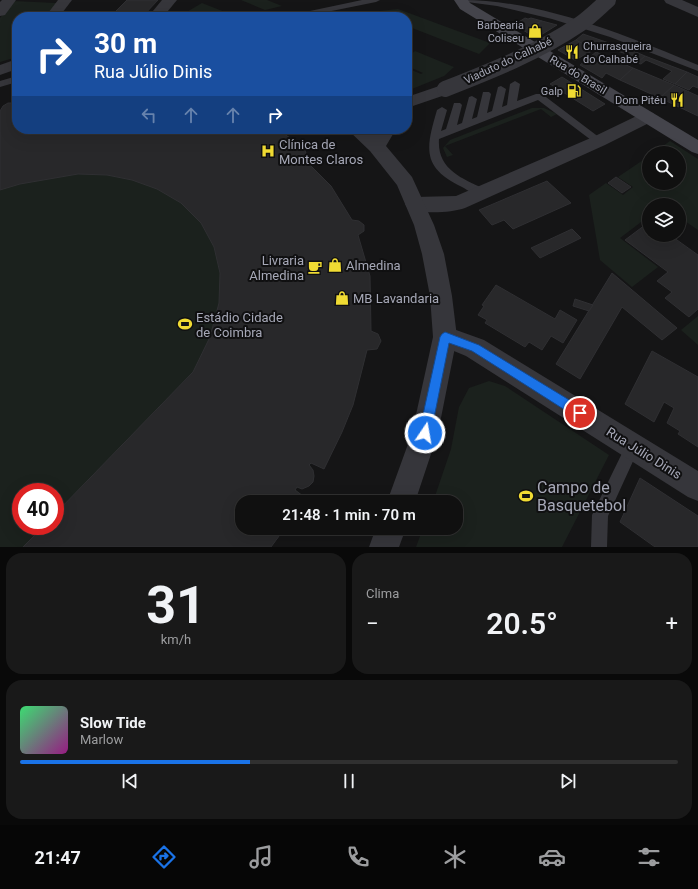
<!DOCTYPE html>
<html lang="pt">
<meta charset="utf-8">
<style>
:root{--surface:#101010;--page:#191919;--text:#f1f3f6;--muted:#9c9d9f;--line:#303030;--accent:#1a73e8}
body{margin:0;font-family:Roboto,sans-serif;background:var(--page);color:var(--text);height:100vh;display:flex;flex-direction:column;font-size:15px;white-space:nowrap}
*{box-sizing:border-box;margin:0}
p{font-size:13px;color:var(--muted)}
.icon{flex:none;width:22px;height:22px;fill:none;stroke:currentColor;stroke-width:2;stroke-linecap:round;stroke-linejoin:round}
.map{position:relative;height:547px;overflow:hidden}
.panel{display:flex;flex-direction:column;gap:6px;padding:6px;background:#090909;flex:1}
.panel>*{flex:none}
.top-card{position:absolute;left:12px;top:12px;width:400px;height:122px;border-radius:16px;box-shadow:0 4px 16px #0002,0 0 0 1px var(--line);background:#1a4fa0;color:#fff;overflow:hidden}
.fabs{position:absolute;left:642px;top:146px;display:grid;gap:8px}
.fabs a{display:grid;place-items:center;width:44px;height:44px;border-radius:50%;background:var(--surface);box-shadow:0 4px 16px #0002,0 0 0 1px var(--line);font-size:20px}
.speed{position:absolute;left:12px;top:483px;display:flex;gap:8px;font-size:20px;font-weight:700;text-align:center}
.speed>*{display:grid;place-content:center;width:52px;height:52px;border-radius:50%;background:var(--surface);box-shadow:0 4px 16px #0002,0 0 0 1px var(--line);line-height:1}
.speed .limit{border:6px solid #d22;background:#fff;color:#111}
.pin{position:absolute;display:grid;place-items:center;width:34px;height:34px;color:#fff;margin:-17px;border:2px solid #fff;border-radius:50%;box-shadow:0 1px 4px #0007}
.me{position:absolute;width:44px;margin:-22px;rotate:12deg;stroke-linejoin:round;filter:drop-shadow(0 0 3px #0008)}
.turn{display:flex;align-items:center;gap:14px;height:84px;padding:0 16px;font-size:18px}
.turn .icon{width:52px;height:52px;stroke-width:2.5}
.turn b{display:block;font-size:28px;line-height:34px}
.lanes{display:flex;align-items:center;height:38px;padding:0 16px;background:#0003;justify-content:center;gap:20px;direction:ltr}
.lanes .off{opacity:.35}
.big{font-size:30px;font-weight:600;line-height:1.1}
.panel .card{flex:1;display:flex;flex-direction:column;justify-content:center;gap:6px;min-width:0;padding:0 14px;border-radius:16px;background:var(--page)}
.panel .dial{align-items:center;gap:0}
.dial b{font-size:52px;line-height:1}
.song{display:flex;align-items:center;gap:12px}
.cover{width:48px;height:48px;border-radius:6px;background:linear-gradient(135deg,hsl(140 70% 55%),hsl(310 70% 35%))}
.played{height:4px;border-radius:2px;background:linear-gradient(90deg,var(--accent) 35%,var(--line) 35%)}
.keys{display:flex;justify-content:space-around;direction:ltr}
.heat{display:flex;justify-content:space-between;align-items:center;font-size:22px;direction:ltr}
.panel .tiles{flex:1;display:grid;gap:6px;grid-template-columns:1fr 1fr}
.card:last-child{grid-column:span 2}
.trip{position:absolute;left:235px;top:495px;width:228px;height:40px;border-radius:16px;background:var(--surface);box-shadow:0 4px 16px #0002,0 0 0 1px var(--line);font-weight:600;line-height:40px;text-align:center}
.tab-bar{display:flex;height:64px;justify-content:space-around;align-items:center;background:#060606;color:var(--muted)}
.tab-bar .icon{width:28px;height:28px}
.tab-bar .current{color:var(--accent)}
.tab-bar b{font-size:18px;color:var(--text)}
.map>svg:first-child{display:block}
.green{fill:#1b211d;fill-rule:evenodd}
.building{fill:#28282a;stroke:#2f2f32}
.lines{fill:none;stroke-linecap:round;stroke-linejoin:round}
.service{fill:#36363b;fill-rule:evenodd}
.minor{fill:#36363b;fill-rule:evenodd}
.tertiary{fill:#36363b;fill-rule:evenodd}
.secondary{fill:#44444b;fill-rule:evenodd}
.tertiary-bridge{stroke:#36363b;stroke-width:16}
.route{fill:#1a73e8;stroke:#114b97}
.labels{text-anchor:middle;dominant-baseline:central;stroke-width:4;stroke-linejoin:round;paint-order:stroke}
.far-poi-label{font-size:11px;fill:#a6a8b7;stroke:#101011;text-anchor:end}
.far-street-label{font-size:11px;fill:#a6a8b7;stroke:#101011}
.poi-label{font-size:13px;fill:#a6a8b7;stroke:#101011;text-anchor:start}
.street-label{font-size:13px;fill:#a6a8b7;stroke:#101011}
.near-poi-label{font-size:16px;fill:#a6a8b7;stroke:#101011;text-anchor:start}
</style>
<div class="map">
<svg width="698" height="547" viewBox="0 0 698 547">
<rect width="100%" height="100%" fill="#151516"/>
<g class="green">
<polygon points="241,0 267,0 282,6 265,10"/>
<polygon points="13,1 57,3 47,17 17,17 17,57 0,62 0,18"/>
<polygon points="202,3 235,16 194,17 185,13"/>
<polygon points="398,9 490,43 479,54 407,26 407,17 383,17 370,12"/>
<polygon points="415,51 454,67 444,76 407,91 407,68 421,74 423,73 407,66 407,58"/>
<path d="M8 103 17 129H276L295 141 288 145 291 148 298 146 304 148 306 153 303 157 331 186 352 220 359 221 364 225V231L358 235 371 331 378 334 381 341 377 349 367 350C358 393 343 431 324 469L311 463 310 465C318 476 312 491 297 488L295 489 307 499 305 502H242V528H285L271 547H0V111L3 106ZM21 492H55V526H21Z"/>
<polygon points="532,108 544,108 557,114 551,117 541,109 445,146 453,155 447,157 443,148 450,140"/>
<polygon points="670,141 698,159 698,230 679,217 679,205 649,205 649,216 620,238 658,267 632,287 600,260 589,195 606,183 623,195 633,187 618,177 649,156 649,183 679,183 679,153 653,153"/>
<polygon points="698,316 698,345 681,330"/>
<polygon points="489,381 505,386 609,455 562,547 416,547 423,528 456,528 456,502 433,502 451,449 459,407 469,388"/>
</g>
<g class="building">
<polygon points="127,0 158,0 142,17 110,17"/>
<polygon points="525,18 528,19 531,18 542,21 523,30 514,25"/>
<polygon points="542,21 557,25 536,38 523,30"/>
<polygon points="583,34 606,42 597,50 594,50 576,40"/>
<polygon points="576,40 594,50 575,60 558,50"/>
<polygon points="606,42 636,52 645,56 637,63 632,61 635,57 603,46"/>
<polygon points="596,52 633,68 620,80 606,73 602,78 580,65"/>
<polygon points="645,56 687,72 675,84 663,79 672,71 646,60 641,64 637,63"/>
<polygon points="633,68 674,85 660,98 620,80"/>
<polygon points="687,72 698,77 698,88 693,86 689,90 675,84"/>
<polygon points="562,77 605,104 593,111 550,84"/>
<polygon points="674,85 698,96 698,116 660,98"/>
<polygon points="8,103 15,103 17,106 17,129 276,129 295,141 288,146 291,148 298,146 304,148 306,153 302,157 331,186 352,220 359,221 364,225 364,231 358,235 370,276 371,331 378,334 381,341 377,349 367,350 353,405 342,432 324,469 311,463 309,465 313,470 314,476 313,482 309,486 302,489 297,487 295,490 307,499 305,502 242,502 242,528 285,528 271,547 23,547 44,526 55,526 55,514 193,372 210,337 219,303 220,273 214,247 201,223 181,203 157,189 132,180 107,175 78,174 20,184 0,190 0,111 3,106"/>
<polygon points="616,177 631,187 622,193 608,183"/>
<polygon points="547,181 571,203 513,229 504,220 492,225 479,210"/>
<polygon points="649,222 649,235 670,235 698,255 698,309 689,317 665,298 672,292 657,281 668,272 625,240"/>
<polygon points="572,229 581,238 540,258 531,248"/>
<polygon points="612,273 677,328 662,340 622,307 580,379 556,364"/>
<polygon points="496,285 555,319 560,310 577,320 563,343 551,336 542,350 529,342 525,347 485,323 487,320 478,315 484,306 482,305"/>
<polygon points="575,299 593,305 589,311 573,306"/>
<polygon points="652,351 698,377 698,447 678,434 680,431 667,423 674,408 664,402 654,422 625,404"/>
<polygon points="640,478 698,516 698,547 655,547 620,522"/>
</g>
<g class="lines">
<g class="service">
<polygon points="362,0 380,0 376,2 302,17 287,17 291,15"/>
<path d="M463 0C541 0 627 36 698 65V71L610 37 552 19 497 6 467 2Z"/>
<polygon points="17,76 17,82 0,87 0,81"/>
<path d="M515 81 520 84 517 101 536 94H542L604 141 603 143H595L538 100 439 139C437 169 461 178 485 189L486 192 485 195C477 197 469 191 462 187 421 167 426 148 437 110L442 107 447 110 441 131 446 129 454 103H460L462 105 457 125 462 123 469 97 472 96 477 99 472 119 477 117 483 92H489L491 94 487 113 492 111 498 87 501 86 506 89 502 107 507 105 510 84Z"/>
<polygon points="633,439 638,441 640,446 608,516 607,547 591,547 592,515 628,441"/>
</g>
<g class="minor">
<polygon points="2,0 16,0 5,15 0,16 0,2"/>
<polygon points="58,0 72,0 59,17 45,17"/>
<polygon points="162,0 177,0 163,17 148,17"/>
<path d="M647 111 653 113 656 117 653 121 605 145 465 208C451 213 422 214 408 209L405 204 408 199 415 197 456 196 593 137Z"/>
<polygon points="445,326 484,340 698,471 698,501 688,497 466,356 437,344 433,337 437,330"/>
</g>
<g class="tertiary">
<polygon points="664,0 682,0 698,7 698,17 666,3"/>
<polygon points="17,59 17,69 0,75 0,65"/>
<polygon points="445,84 451,85 453,89 451,93 407,108 407,97"/>
<polygon points="347,129 367,129 374,135 378,129 396,129 386,146 412,177 434,225 444,254 452,296 457,337 438,433 415,502 387,502 412,433 433,337 430,296 422,254 414,225 397,185 370,151"/>
<polygon points="376,528 406,528 399,547 369,547"/>
</g>
<polygon class="secondary" points="454,0 468,0 470,3 698,140 698,154 692,152 460,9"/>
<path class="tertiary-bridge" d="M445 89C491 71 539 52 580 24 590 17 599 8 608 0"/>
</g>
<polygon class="route" points="445,332 479,345 584,409 586,413 584,417 580,418 576,417 472,351 449,343 431,433 429,437 425,438 421,437 419,433 440,337 442,334"/>
<defs>
<symbol id="shop-bare" viewBox="-9 -9 18 18"><path d="M-5-2.5h2.3a2.7 3.5 0 0 1 5.4 0H5L5.5 6h-11ZM-1.5-2.5h3a1.5 2.3 0 0 0-3 0Z" fill="#f0db33" stroke="#101011" stroke-width="2.5" paint-order="stroke"/></symbol>
<symbol id="restaurant-bare" viewBox="-9 -9 18 18"><path d="M-5-6h1v4h1v-4h1v4h1v-4h1v5L-1.5 .5V6h-2V.5L-5-1ZM5-6V6H3V1.5H1.5Q1.5-4 5-6Z" fill="#f0db33" stroke="#101011" stroke-width="2.5" paint-order="stroke"/></symbol>
<symbol id="fuel-bare" viewBox="-9 -9 18 18"><path d="M-5.5-6h7V0h2V4h1.3V-2.5L3-4.5l.8-.8L6-3V5H2.5V1h-1V6h-7ZM-4.2-4.7v3.2H.2V-4.7Z" fill="#f0db33" stroke="#101011" stroke-width="2.5" paint-order="stroke"/></symbol>
<symbol id="hospital-bare" viewBox="-9 -9 18 18"><path d="M-5-5h3v3.5h4V-5h3V5h-3V1.5h-4V5h-3Z" fill="#f0db33" stroke="#101011" stroke-width="2.5" paint-order="stroke"/></symbol>
<symbol id="cafe-bare" viewBox="-9 -9 18 18"><path d="M-5.5-4.5H6V0H3Q3 3.5 0 3.5H-2.5Q-5.5 3.5-5.5 0ZM3-3.2v2h1.7v-2ZM-6 4.5H4V6H-6Z" fill="#f0db33" stroke="#101011" stroke-width="2.5" paint-order="stroke"/></symbol>
<symbol id="stadium-bare" viewBox="-9 -9 18 18"><path d="M0-5a6.5 5 0 1 0 0 10a6.5 5 0 1 0 0-10ZM-3.5-1.8h7v3.6h-7Z" fill="#f0db33" stroke="#101011" stroke-width="2.5" paint-order="stroke"/></symbol>
</defs>
<g fill-rule="evenodd">
<use href="#shop-bare" x="525" y="21" width="20" height="20"/>
<use href="#restaurant-bare" x="562" y="42" width="20" height="20"/>
<use href="#fuel-bare" x="564" y="81" width="20" height="20"/>
<use href="#restaurant-bare" x="667" y="90" width="20" height="20"/>
<use href="#hospital-bare" x="258" y="141" width="20" height="20"/>
<use href="#shop-bare" x="325" y="255" width="20" height="20"/>
<use href="#cafe-bare" x="305" y="257" width="20" height="20"/>
<use href="#shop-bare" x="332" y="288" width="20" height="20"/>
<use href="#stadium-bare" x="175" y="314" width="20" height="20"/>
<use href="#stadium-bare" x="516" y="486" width="20" height="20"/>
</g>
<g class="labels">
<g class="far-poi-label">
<text x="524" y="25">Barbearia<tspan x="524" dy="13">Coliseu</tspan></text>
<text x="583" y="46" text-anchor="start">Churrasqueira<tspan x="583" dy="13">do Calhabé</tspan></text>
<text x="563" y="91">Galp</text>
<text x="666" y="100">Dom Pitéu</text>
</g>
<g class="far-street-label">
<text transform="translate(508 61) rotate(-25)">Viaduto do Calhabé</text>
<text transform="translate(578 75) rotate(31)">Rua do Brasil</text>
</g>
<g class="poi-label">
<text x="279" y="144">Clínica de<tspan x="279" dy="15">Montes Claros</tspan></text>
<text x="304" y="260" text-anchor="end">Livraria<tspan x="304" dy="15">Almedina</tspan></text>
<text x="346" y="265">Almedina</text>
<text x="353" y="298">MB Lavandaria</text>
<text x="196" y="317">Estádio Cidade<tspan x="196" dy="15">de Coimbra</tspan></text>
</g>
<g class="street-label">
<text transform="translate(644 453) rotate(32)">Rua Júlio Dinis</text>
</g>
<g class="near-poi-label">
<text x="537" y="487">Campo de<tspan x="537" dy="18">Basquetebol</tspan></text>
</g>
</g>
</svg>
<div class="fabs">
<a><svg class="icon" aria-label="search" viewBox="0 0 24 24"><circle cx="10" cy="10" r="6"/><path d="M15 15l6 6"/></svg></a>
<a><svg class="icon" aria-label="layers" viewBox="0 0 24 24"><path d="M12 4l9 5-9 5-9-5zM3 14l9 5 9-5"/></svg></a>
</div>
<div class="speed"><div class="limit">40</div></div>
<div class="pin" style="left:580px;top:413px;background:#d93025"><svg class="icon" aria-label="arrive" viewBox="0 0 24 24"><path d="M6 21V4h12l-3 4 3 4H6"/></svg></div>
<svg class="me" style="left:425px;top:433px" viewBox="-20 -20 40 40"><circle r="17" fill="#1a73e8" stroke="#fff" stroke-width="3"/><path d="M0-11L8 9 0 5-8 9z" fill="#fff"/></svg>
<div class="trip">21:48 · 1 min · 70 m</div>
<div class="top-card">
<div class="turn"><svg class="icon" aria-label="right" viewBox="0 0 24 24"><path d="M7 20v-9h11M14 6l5 5-5 5"/></svg><div><b>30 m</b>Rua Júlio Dinis</div></div>
<div class="lanes"><svg class="icon off" aria-label="left" viewBox="0 0 24 24"><path d="M17 20v-9H6M10 6l-5 5 5 5"/></svg><svg class="icon off" aria-label="ahead" viewBox="0 0 24 24"><path d="M12 20V5M6 11l6-6 6 6"/></svg><svg class="icon off" aria-label="ahead" viewBox="0 0 24 24"><path d="M12 20V5M6 11l6-6 6 6"/></svg><svg class="icon" aria-label="right" viewBox="0 0 24 24"><path d="M7 20v-9h11M14 6l5 5-5 5"/></svg></div>
</div>
</div>
<section class="panel">
<div class="tiles">
<div class="card dial"><b>31</b><p>km/h</p></div>
<div class="card"><p>Clima</p>
<div class="heat"><a>−</a><b class="big">20.5°</b><a>+</a></div>
</div>
<div class="card">
<div class="song"><i class="cover"></i><div><b>Slow Tide</b><p>Marlow</p></div></div>
<div class="played"></div>
<div class="keys"><svg class="icon" aria-label="previous" viewBox="0 0 24 24"><path d="M18 5L8 12l10 7zM5 5v14"/></svg><svg class="icon" aria-label="pause" viewBox="0 0 24 24"><path d="M8 5v14M16 5v14"/></svg><svg class="icon" aria-label="next" viewBox="0 0 24 24"><path d="M6 5l10 7-10 7zM19 5v14"/></svg></div>
</div>
</div>
</section>
<nav class="tab-bar">
<b>21:47</b>
<svg class="icon current" aria-label="directions" viewBox="0 0 24 24"><path d="M12 3l9 9-9 9-9-9zM9 14v-3h6M13 9l2 2-2 2"/></svg>
<svg class="icon" aria-label="music" viewBox="0 0 24 24"><path d="M9 18V5l10-2v13"/><circle cx="6" cy="18" r="3"/><circle cx="16" cy="16" r="3"/></svg>
<svg class="icon" aria-label="phone" viewBox="0 0 24 24"><path d="M5 4h4l2 5-3 2q2 4 5 5l2-3 5 2v4C11 20 4 13 5 4z"/></svg>
<svg class="icon" aria-label="climate" viewBox="0 0 24 24"><path d="M12 3v18M4 7l16 10M4 17L20 7"/></svg>
<svg class="icon" aria-label="car" viewBox="0 0 24 24"><path d="M5 17H2v-5l4-1 3-4h7l3 4 3 1v5h-3M9 17h6M6 11h13"/><circle cx="7" cy="17" r="2"/><circle cx="17" cy="17" r="2"/></svg>
<svg class="icon" aria-label="filters" viewBox="0 0 24 24"><path d="M4 7h16M4 17h16"/><circle cx="9" cy="7" r="2"/><circle cx="15" cy="17" r="2"/></svg>
</nav>
